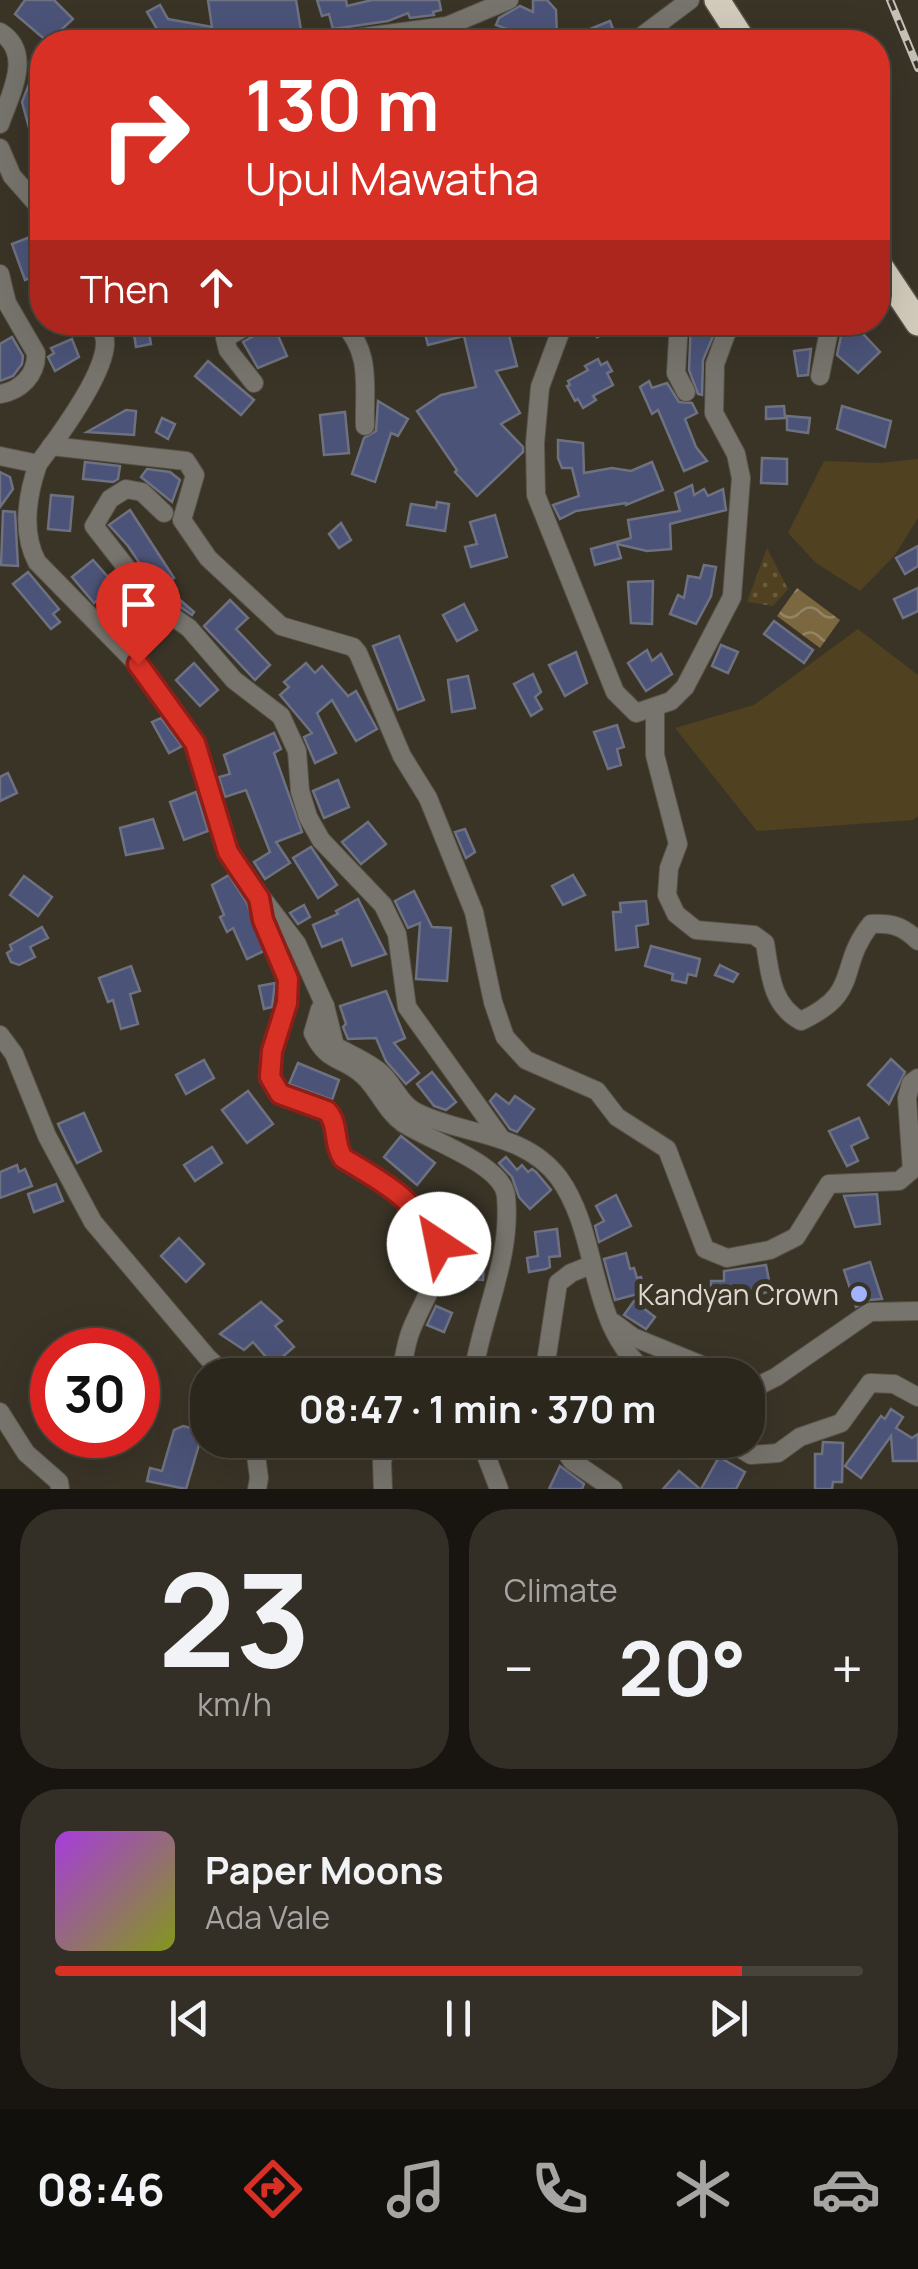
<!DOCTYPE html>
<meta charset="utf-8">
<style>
:root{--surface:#2c271d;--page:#342f26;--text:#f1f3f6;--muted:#a6a5a4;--line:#48443b;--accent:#d93025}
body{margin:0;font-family:Manrope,sans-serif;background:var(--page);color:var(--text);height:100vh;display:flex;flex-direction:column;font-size:38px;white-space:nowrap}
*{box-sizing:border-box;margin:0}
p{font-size:32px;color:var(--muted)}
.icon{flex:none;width:55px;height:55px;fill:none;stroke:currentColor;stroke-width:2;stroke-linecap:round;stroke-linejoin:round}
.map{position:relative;height:1489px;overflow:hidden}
.side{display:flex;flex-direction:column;gap:20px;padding:20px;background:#181510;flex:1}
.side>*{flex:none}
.hud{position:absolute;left:30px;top:30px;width:860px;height:305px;border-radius:40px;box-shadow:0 10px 40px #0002,0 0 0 2px var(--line);background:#d93025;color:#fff;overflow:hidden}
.speed{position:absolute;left:30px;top:1328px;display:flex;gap:20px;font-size:50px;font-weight:700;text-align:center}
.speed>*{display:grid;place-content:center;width:130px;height:130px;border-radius:50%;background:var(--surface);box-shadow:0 10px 40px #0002,0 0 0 2px var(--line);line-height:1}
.speed .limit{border:15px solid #d22;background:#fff;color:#111}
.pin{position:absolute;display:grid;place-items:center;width:85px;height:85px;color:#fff;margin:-102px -42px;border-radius:50% 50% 50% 0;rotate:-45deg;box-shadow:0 0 10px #0007}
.pin .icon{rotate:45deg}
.me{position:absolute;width:110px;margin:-55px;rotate:326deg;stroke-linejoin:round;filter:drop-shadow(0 0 8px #0008)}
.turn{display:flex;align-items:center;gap:35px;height:210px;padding:0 50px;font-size:45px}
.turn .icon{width:130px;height:130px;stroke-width:2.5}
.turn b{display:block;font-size:70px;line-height:85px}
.then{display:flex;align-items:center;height:95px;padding:0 50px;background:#0003;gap:20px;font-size:38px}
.big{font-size:75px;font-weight:700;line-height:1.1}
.side .card{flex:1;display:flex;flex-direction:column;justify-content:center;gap:15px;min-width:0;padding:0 35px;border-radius:40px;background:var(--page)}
.side .dial{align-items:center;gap:0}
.dial b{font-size:130px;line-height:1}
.song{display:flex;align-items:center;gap:30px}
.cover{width:120px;height:120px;border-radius:15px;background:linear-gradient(135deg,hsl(280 70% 55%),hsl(70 70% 35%))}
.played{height:10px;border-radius:5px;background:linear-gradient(90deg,var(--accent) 85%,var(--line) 85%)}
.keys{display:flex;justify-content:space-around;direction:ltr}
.heat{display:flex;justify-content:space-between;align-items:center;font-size:55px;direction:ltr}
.side .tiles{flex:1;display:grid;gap:20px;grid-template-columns:1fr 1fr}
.card:last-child{grid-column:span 2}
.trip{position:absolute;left:190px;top:1358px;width:575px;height:100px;border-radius:40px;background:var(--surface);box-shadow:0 10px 40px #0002,0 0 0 2px var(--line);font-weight:700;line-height:100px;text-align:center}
.menu{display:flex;height:160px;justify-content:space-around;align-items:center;background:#12100c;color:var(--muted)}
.menu .icon{width:70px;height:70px}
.menu .on{color:var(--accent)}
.menu b{font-size:45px;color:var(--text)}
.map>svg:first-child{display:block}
.grass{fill:url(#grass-dots)}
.garden{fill:#504121}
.water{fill:url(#water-waves)}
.building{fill:#4b5378;stroke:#6e7180;stroke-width:2.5}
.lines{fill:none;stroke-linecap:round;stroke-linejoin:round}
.minor-casing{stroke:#575246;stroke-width:20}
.highway-casing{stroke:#575246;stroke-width:28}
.minor{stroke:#77746d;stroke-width:18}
.highway{stroke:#d2cabb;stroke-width:25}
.rail-casing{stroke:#c5c1b9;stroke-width:8}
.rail{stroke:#3a3427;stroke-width:4;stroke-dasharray:11;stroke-linecap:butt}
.route-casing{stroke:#8d1f18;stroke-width:25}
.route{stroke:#d93025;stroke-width:18}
.poi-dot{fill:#a3b2fd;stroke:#3a3427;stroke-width:4}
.labels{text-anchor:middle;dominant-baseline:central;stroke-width:10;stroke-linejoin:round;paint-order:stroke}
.poi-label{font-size:28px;fill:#dcd8d1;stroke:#3a3427;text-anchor:end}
</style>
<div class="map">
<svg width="918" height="1489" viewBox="0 0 918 1489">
<defs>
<pattern id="grass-dots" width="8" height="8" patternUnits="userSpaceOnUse" patternTransform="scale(2.5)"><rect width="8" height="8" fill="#504121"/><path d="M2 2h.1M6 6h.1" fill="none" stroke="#695c40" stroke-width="1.8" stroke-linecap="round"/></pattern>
<pattern id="water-waves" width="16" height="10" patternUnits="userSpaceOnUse" patternTransform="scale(2.5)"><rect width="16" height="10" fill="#7b6840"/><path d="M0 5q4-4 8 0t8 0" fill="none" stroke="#938463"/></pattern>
</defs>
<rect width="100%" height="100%" fill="#3a3427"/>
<polygon class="grass" points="767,548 788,589 773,606 747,602"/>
<g class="garden">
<polygon points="918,459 918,518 895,555 860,591 816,563 788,533 824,461 880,463"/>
<polygon points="858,629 918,675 918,816 913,820 757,831 675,728 754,705"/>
</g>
<polygon class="water" points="797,588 840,620 820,648 777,616"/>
<g class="building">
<polygon points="25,0 54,0 73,19 48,42 15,14"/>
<polygon points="208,0 296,0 303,42 159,41 160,34 147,12 160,5 168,19 212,27"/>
<polygon points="317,0 346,0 347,6 372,0 439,0 441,10 433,12 434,15 410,18 408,13 388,21 333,29 329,14 322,16"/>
<polygon points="533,0 547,0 556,10 557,38 532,38 496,25 499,18 520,6 533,12"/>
<polygon points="610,21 617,40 610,42 558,42"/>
<polygon points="42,60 42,132 31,135 22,102 31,79 30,62"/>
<polygon points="38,234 42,246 42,273 25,280 12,244"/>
<polygon points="136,322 147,322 151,344 136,347 133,328 136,327"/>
<polygon points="433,322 525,322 525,335 509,335 517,366 496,371 520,413 501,424 523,447 523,452 477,496 455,472 457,470 417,411 441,395 476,387 464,336 428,345 424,330"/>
<polygon points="591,322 630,322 597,337"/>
<polygon points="691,322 719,322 703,360 702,395 698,394 689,370"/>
<polygon points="852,322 880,352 858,373 837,355 841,336"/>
<polygon points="264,330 266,335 276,331 287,356 258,368 243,342"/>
<polygon points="12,337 23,356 22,364 13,376 0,381 0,344"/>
<polygon points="72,339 79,357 55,371 48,357 54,353 51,348"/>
<polygon points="811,349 808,375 798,376 794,351"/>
<polygon points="598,359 601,365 607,362 612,371 607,373 613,385 593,396 596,400 583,408 578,399 575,401 567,386 570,385 568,381 588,370 585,366"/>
<polygon points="208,361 254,400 241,415 195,376"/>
<polygon points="649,381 652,388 667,383 679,402 692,403 697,413 685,419 696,447 707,461 684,471 658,410 652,414 640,387"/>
<polygon points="378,401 408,419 398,436 391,433 375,482 352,474 364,438 376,431"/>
<polygon points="784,406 785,418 766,419 766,407"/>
<polygon points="842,406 891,421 885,447 837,429"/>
<polygon points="126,410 136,411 134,435 87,432"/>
<polygon points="345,412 349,453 324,455 320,415"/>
<polygon points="787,416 810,418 808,433 787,430"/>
<polygon points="162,418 175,424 168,439 156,432"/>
<polygon points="558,440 583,443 584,473 612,468 631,471 652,462 663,490 626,505 626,503 576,511 560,519 553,505 579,496 572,468 562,468 558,458"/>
<polygon points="762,458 787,459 787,484 761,483"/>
<polygon points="85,462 120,466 118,479 113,482 83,479"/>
<polygon points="147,469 170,472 180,480 172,502 141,477"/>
<polygon points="0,472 10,477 13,489 0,507"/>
<polygon points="692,485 694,495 704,489 708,496 723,489 726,510 670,524 671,549 647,551 617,544 621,558 595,565 591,549 631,538 628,520 680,511 675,493"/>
<polygon points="51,495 73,497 70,531 48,529"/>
<polygon points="437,502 449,504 445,531 407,525 411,504 436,508"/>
<polygon points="130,510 174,578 157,589 128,546 109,525"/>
<polygon points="3,511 15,512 18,566 1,565"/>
<polygon points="495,515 507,557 471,567 465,547 477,544 470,522"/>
<polygon points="341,523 351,540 339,548 329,534"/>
<polygon points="918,546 918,566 905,574 896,558"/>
<polygon points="93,560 115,585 94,603 72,577"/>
<polygon points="704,565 716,567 711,596 696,624 670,614 678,595 684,598 688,576 700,578"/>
<polygon points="28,572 59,609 53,614 60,622 51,629 13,584"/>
<polygon points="653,581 652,624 631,623 628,582"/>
<polygon points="165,587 194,612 192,615 160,593"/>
<polygon points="918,588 918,611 903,618 894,599"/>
<polygon points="230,600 248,618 236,629 270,665 255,680 204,626"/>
<polygon points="464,604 477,630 457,641 443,615"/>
<polygon points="774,621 813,650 804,663 764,634"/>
<polygon points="399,636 424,700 398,710 373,646"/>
<polygon points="721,645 738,652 728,673 712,666"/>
<polygon points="647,650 652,661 661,654 672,674 646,691 628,663"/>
<polygon points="576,652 587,683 565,696 549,665"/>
<polygon points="194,663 218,690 200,706 176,680"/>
<polygon points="306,663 315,673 322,666 348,696 356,691 377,729 356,741 332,700 317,713 336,753 315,763 304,737 312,733 280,695 289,687 284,682"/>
<polygon points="533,674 541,692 535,697 542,709 531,716 514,684"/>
<polygon points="468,676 475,708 452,712 448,680"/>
<polygon points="161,718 182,746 169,753 152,722"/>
<polygon points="617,725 624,747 617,749 621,765 608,769 594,732"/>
<polygon points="274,733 281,749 274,753 302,832 276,842 290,863 265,879 254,862 270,852 246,790 225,797 219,777 230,774 224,755"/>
<polygon points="8,773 17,793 0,801 0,777"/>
<polygon points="338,780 349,807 324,818 313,791"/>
<polygon points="196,792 208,831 184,840 170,802"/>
<polygon points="153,819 163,848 126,855 120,828"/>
<polygon points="368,822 386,844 361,864 342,842"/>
<polygon points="465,829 475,852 466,858 455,832"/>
<polygon points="311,847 337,885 318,898 293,858"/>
<polygon points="229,875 247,903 264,951 247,959 233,928 227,932 220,917 224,915 212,885"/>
<polygon points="573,875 585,895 563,905 552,886"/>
<polygon points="24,876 52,897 38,916 10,895"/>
<polygon points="414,891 432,927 451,928 447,981 416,979 420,923 408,928 395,901"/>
<polygon points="358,899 386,954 352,966 342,939 322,947 313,925 338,914 336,911"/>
<polygon points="646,901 648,924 636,926 638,947 616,950 613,912 621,912 620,903"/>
<polygon points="304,905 310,917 298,924 290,913"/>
<polygon points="42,927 48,938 30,947 35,957 19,965 11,962 7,953 12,950 10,945"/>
<polygon points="651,946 700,959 696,976 688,974 686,983 672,980 673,974 645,966"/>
<polygon points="720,965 738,974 733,982 715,975"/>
<polygon points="131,966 140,991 130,994 138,1024 121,1029 113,1000 108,1002 99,978"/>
<polygon points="275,983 272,1007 264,1009 259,986"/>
<polygon points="386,991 405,1038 394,1043 419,1073 406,1084 386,1061 376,1038 348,1039 343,1027 346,1024 340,1006"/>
<polygon points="891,1059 905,1072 889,1104 868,1085"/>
<polygon points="204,1060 214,1078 186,1094 176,1075"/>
<polygon points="298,1063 339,1080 332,1100 289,1084"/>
<polygon points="432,1072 456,1102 446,1110 434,1106 417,1084"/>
<polygon points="248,1091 273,1124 247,1143 222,1110"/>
<polygon points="496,1094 509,1104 515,1096 534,1109 517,1132 510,1129 490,1101"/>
<polygon points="84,1113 101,1151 77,1163 58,1124"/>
<polygon points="859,1118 868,1138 851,1146 858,1161 847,1166 829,1131"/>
<polygon points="401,1136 435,1163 417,1185 384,1157"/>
<polygon points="212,1147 222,1163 195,1181 184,1165"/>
<polygon points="506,1157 517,1170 522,1165 528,1172 532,1169 536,1172 551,1190 530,1209 519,1197 512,1177 499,1163"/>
<polygon points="17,1165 19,1172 25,1169 32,1186 0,1198 0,1172"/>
<polygon points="56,1184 63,1201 34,1212 28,1194"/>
<polygon points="877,1194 880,1224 855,1227 844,1196"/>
<polygon points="616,1195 631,1226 599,1242 595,1226 604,1221 596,1206"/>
<polygon points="557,1229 560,1256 549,1257 550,1267 546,1269 529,1272 527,1258 538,1256 535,1232"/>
<polygon points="179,1238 204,1264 186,1282 161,1256"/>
<polygon points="466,1246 485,1247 483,1280 460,1279 461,1257 466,1258"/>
<polygon points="626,1253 630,1269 634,1268 637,1278 641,1277 645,1292 615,1300 604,1259"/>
<polygon points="870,1262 882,1299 869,1300 856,1307 844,1270"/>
<polygon points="766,1265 771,1291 735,1301 711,1300 711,1281 724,1281 724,1271"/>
<polygon points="634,1301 655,1317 646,1329 624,1315"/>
<polygon points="261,1302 282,1321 275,1326 294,1347 273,1365 253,1342 244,1350 220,1334"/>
<polygon points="436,1306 452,1313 444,1332 427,1325"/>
<polygon points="616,1357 623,1375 570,1375 570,1374"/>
<polygon points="891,1409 903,1417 896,1428 912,1438 918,1434 918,1461 893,1461 891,1436 861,1478 845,1466 881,1416 885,1419"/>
<polygon points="183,1426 203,1431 186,1489 147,1481 150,1468 162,1471 174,1430"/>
<polygon points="306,1440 325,1440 320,1458 303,1453"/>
<polygon points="659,1440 693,1440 683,1455"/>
<polygon points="823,1442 843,1443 842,1482 833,1482 832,1489 815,1489 815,1454 822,1454"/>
<polygon points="719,1457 745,1472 736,1489 701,1489"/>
<polygon points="560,1466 584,1484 582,1489 549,1489"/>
<polygon points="679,1471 700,1489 663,1489"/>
</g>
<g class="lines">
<defs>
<g id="minor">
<path d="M0 32C34 53 10 95 0 124"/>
<polyline points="327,42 447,26 509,0"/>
<polyline points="634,42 690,0"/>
<polyline points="0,148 12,176 42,210"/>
<path d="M0 274 7 303 36 353C37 375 20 391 0 394"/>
<polyline points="254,322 225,338 228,350 254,383"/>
<path d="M342 322C372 353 364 385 365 426"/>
<polyline points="564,322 540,387 535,443 536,495 615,692 636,713 671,701 685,687 732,597 741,478 736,454 714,413 715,364 726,334 734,322"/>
<polyline points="679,322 676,373 686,392"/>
<polyline points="820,376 829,331 836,322"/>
<polyline points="51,446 186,461 195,475 182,520 208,558 281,626 353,647 358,653 402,756 428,798 474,912 493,1002 505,1037 526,1060 597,1091 617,1117 667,1149 705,1249 727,1258 770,1250 796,1237 829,1184 899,1181 912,1170 907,1098 911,1083 918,1078"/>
<path d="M0 456 38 464C57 439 103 377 105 345 106 338 102 330 99 322"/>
<path d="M38 464C27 496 21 532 37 562L137 664 195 743 227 852 297 944 325 1006 335 1046C349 1054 369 1062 381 1073 394 1085 400 1104 416 1112 463 1136 524 1131 559 1178 602 1238 586 1327 650 1375"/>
<polyline points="164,513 142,492 126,489 110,499 94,526 126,567 142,595 189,628 234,680 281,716 297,751 300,791 308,817 321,840 383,905 397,934 407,1007 500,1137"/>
<path d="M655 709V755L678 844 669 868 667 895 676 914 696 930 754 935 765 943C770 973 771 1005 801 1021 863 992 836 968 871 924 892 923 903 926 918 941"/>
<path d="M259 903C262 932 288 958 288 987 287 1028 257 1054 280 1095L327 1111C339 1123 334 1144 343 1158 381 1181 453 1215 437 1271 431 1293 416 1314 409 1336 405 1349 403 1362 401 1375"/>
<path d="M325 1006 320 1009 313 1033C328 1064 342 1056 364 1076 378 1089 386 1111 403 1123 428 1140 503 1164 506 1196 512 1259 482 1314 473 1375"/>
<polyline points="0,1035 14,1054 47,1136 93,1222 207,1357 226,1375"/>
<polyline points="614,1323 633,1337 726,1375"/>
<polyline points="544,1375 558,1283 571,1273 591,1265"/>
<polyline points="748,1384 756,1387 776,1377 870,1312 918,1311"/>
<polyline points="0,1412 26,1453 59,1482 60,1489"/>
<polyline points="254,1440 259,1478 257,1489"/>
<polyline points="480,1440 499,1489"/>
<polyline points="558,1440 572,1461 613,1489"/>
<polyline points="726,1440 751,1455 778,1453 800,1437 841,1423 870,1383 894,1384 918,1397"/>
<polyline points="383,1489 382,1462 387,1440"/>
</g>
<g id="highway">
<polyline points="717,0 744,42"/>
<polyline points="878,263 918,323"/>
</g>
</defs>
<use href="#minor" class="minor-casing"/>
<use href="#highway" class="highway-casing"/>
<use href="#minor" class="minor"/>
<use href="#highway" class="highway"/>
<defs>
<polyline id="rail" points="890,0 918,68"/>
</defs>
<use href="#rail" class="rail-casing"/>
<use href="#rail" class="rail"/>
</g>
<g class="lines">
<defs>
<path id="route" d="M138 664 195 743 228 852 259 898 263 920 288 979 287 1003 272 1051 270 1077 280 1094 327 1111C339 1123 333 1144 343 1158 389 1186 411 1196 439 1244"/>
</defs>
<use href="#route" class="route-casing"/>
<use href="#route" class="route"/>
</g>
<circle class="poi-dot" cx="859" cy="1294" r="10"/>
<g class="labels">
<g class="poi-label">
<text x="839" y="1294">Kandyan Crown</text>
</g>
</g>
</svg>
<div class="speed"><div class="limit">30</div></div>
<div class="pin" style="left:138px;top:664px;background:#d93025"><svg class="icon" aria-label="arrive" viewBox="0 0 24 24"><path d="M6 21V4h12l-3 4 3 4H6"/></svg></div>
<svg class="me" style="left:439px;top:1244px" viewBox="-20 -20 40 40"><circle r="19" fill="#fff"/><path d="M0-13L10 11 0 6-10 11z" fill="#d93025"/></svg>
<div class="trip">08:47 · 1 min · 370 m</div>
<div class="hud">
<div class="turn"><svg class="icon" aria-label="right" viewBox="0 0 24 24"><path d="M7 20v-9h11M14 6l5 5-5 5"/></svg><div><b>130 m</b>Upul Mawatha</div></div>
<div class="then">Then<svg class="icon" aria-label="ahead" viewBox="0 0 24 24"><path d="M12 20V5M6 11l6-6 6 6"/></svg></div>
</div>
</div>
<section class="side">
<div class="tiles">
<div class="card dial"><b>23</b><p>km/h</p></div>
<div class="card"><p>Climate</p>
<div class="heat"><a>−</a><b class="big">20°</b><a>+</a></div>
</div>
<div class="card">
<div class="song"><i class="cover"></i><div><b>Paper Moons</b><p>Ada Vale</p></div></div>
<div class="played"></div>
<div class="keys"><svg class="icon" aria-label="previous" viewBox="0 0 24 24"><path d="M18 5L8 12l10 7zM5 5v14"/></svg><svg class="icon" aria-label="pause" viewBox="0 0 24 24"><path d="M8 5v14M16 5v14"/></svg><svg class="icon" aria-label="next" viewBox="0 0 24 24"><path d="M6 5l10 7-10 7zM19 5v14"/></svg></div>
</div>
</div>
</section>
<nav class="menu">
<b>08:46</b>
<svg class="icon on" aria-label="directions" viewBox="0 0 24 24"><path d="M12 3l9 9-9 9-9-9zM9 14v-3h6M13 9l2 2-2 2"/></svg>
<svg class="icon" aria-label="music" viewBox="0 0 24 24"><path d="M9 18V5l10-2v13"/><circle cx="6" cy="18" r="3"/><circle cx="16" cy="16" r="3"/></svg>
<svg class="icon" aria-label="phone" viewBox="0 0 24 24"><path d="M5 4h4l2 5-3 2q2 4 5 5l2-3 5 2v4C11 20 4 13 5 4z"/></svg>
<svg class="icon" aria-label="climate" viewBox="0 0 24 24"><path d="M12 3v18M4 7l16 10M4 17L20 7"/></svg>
<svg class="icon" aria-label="car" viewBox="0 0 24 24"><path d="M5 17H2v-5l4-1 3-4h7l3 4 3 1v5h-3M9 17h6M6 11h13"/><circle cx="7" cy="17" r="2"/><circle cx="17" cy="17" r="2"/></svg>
</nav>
